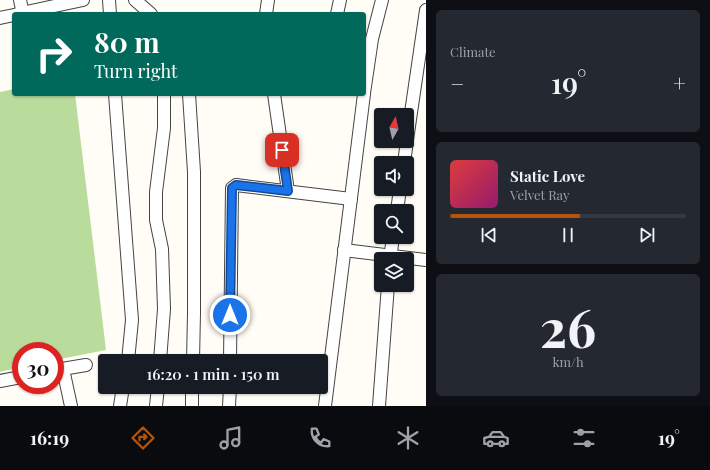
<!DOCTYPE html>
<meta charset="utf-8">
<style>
:root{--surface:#171b24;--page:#242831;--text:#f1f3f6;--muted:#9ea1a6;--line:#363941;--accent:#b45309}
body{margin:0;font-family:"Playfair Display",serif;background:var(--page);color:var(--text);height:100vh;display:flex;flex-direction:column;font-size:15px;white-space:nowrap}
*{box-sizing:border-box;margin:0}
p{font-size:13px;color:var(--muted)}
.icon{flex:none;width:22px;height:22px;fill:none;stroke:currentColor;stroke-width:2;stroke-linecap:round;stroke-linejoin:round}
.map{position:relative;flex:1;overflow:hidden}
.details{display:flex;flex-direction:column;gap:10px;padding:10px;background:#0d0f14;width:284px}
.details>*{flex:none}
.banner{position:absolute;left:12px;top:12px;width:354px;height:84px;border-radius:4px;box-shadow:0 1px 3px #0004;background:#00695c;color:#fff;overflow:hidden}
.needle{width:26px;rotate:8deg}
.fabs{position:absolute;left:374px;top:108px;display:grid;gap:8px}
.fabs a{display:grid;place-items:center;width:40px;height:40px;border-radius:4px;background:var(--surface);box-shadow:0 1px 3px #0004;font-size:20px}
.speed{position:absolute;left:12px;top:342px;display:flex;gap:8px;font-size:20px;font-weight:700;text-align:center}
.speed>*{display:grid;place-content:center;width:52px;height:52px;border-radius:50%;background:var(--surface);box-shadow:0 1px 3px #0004;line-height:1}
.speed .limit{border:6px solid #d22;background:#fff;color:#111}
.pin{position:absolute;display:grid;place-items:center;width:34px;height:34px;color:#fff;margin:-17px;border-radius:8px;box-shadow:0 2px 6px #0006}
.me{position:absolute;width:44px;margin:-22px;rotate:0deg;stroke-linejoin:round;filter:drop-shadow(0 0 3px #0008)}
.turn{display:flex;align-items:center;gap:14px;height:84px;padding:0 16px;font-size:18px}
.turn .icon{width:52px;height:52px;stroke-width:2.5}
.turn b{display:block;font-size:28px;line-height:34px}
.big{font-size:30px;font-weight:600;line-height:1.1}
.details .tile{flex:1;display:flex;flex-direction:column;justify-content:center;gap:6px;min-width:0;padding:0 14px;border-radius:6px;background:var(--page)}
.details .dial{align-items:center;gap:0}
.dial b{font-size:52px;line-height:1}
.song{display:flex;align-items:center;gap:12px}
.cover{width:48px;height:48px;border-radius:6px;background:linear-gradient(135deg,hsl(0 70% 55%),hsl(320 70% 35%))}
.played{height:4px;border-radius:2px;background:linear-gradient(90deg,var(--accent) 55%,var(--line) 55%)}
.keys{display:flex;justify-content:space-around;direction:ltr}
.heat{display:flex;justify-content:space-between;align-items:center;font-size:22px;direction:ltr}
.trip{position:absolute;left:98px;top:354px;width:230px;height:40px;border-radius:4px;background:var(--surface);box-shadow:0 1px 3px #0004;font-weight:600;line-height:40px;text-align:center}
.tab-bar{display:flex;height:64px;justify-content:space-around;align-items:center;background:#090b0e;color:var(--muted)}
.tab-bar .icon{width:28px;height:28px}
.tab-bar .current{color:var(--accent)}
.tab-bar b{font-size:18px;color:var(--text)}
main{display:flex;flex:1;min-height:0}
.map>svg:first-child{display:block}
.forest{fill:#b9dc9c}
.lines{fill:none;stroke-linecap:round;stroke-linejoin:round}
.minor-casing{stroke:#444;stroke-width:14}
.minor{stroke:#fff;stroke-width:12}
.route-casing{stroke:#114b97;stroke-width:10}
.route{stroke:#1a73e8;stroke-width:7}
</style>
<main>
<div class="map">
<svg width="426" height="406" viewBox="0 0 426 406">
<rect width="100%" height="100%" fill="#fffdf5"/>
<polygon class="forest" points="14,89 14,94 75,94 106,350 55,360 55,351 21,351 21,367 0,372 0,92"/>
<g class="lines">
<defs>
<g id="minor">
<polyline points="20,0 23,14"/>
<polyline points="109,0 110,14"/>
<polyline points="135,0 151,14"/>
<polyline points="17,14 83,0"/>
<polyline points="266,14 268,0"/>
<polyline points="337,14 340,0"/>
<polyline points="0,18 14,15"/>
<polyline points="364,93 372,39 382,0"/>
<polyline points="115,94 132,320 128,361"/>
<polyline points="189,94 194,172 194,313 193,361"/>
<polyline points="274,94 288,191"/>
<polyline points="407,140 426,10"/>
<polyline points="404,163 407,141"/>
<polyline points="397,211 400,189"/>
<polyline points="344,250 426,260"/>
<polyline points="390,259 393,237"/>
<polyline points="160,361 164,309 162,249 156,220 156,192 164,128 164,94"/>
<polyline points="230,361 232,188 236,185 351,199"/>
<polyline points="63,369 71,406"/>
<polyline points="56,370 86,365"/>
<polyline points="0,381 21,377"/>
<polyline points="120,406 123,387"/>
<polyline points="156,406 158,387"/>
<polyline points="192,406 192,387"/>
<polyline points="229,406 230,387"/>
<polyline points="325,406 364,94"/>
<polyline points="379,406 388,285"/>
</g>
</defs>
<use href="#minor" class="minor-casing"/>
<use href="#minor" class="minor"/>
</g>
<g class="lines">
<defs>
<polyline id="route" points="230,315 232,188 236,185 288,191 282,150"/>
</defs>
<use href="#route" class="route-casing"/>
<use href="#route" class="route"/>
</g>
</svg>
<div class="fabs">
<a><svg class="needle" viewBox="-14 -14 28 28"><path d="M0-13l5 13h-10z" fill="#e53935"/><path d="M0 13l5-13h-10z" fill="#9ea1a6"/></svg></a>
<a><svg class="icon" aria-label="sound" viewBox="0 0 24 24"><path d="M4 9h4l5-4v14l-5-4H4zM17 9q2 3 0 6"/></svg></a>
<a><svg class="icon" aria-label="search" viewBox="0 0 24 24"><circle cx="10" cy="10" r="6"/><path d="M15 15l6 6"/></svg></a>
<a><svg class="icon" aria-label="layers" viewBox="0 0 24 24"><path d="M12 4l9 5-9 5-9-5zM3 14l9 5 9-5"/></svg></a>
</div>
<div class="speed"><div class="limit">30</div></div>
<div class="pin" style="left:282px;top:150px;background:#d93025"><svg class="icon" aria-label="arrive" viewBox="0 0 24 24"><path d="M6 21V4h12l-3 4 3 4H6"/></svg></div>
<svg class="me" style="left:230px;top:315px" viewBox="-20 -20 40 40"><circle r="17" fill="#1a73e8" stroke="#fff" stroke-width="3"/><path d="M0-11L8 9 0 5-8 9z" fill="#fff"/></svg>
<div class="trip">16:20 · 1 min · 150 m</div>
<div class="banner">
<div class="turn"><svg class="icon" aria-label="right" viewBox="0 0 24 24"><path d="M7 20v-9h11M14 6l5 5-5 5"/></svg><div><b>80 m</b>Turn right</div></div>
</div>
</div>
<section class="details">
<div class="tile"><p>Climate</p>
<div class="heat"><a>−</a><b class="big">19°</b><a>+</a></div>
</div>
<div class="tile">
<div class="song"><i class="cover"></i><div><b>Static Love</b><p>Velvet Ray</p></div></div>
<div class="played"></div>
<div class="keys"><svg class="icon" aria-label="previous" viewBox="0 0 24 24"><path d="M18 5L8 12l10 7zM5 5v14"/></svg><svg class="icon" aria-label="pause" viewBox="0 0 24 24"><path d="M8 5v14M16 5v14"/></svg><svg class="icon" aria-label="next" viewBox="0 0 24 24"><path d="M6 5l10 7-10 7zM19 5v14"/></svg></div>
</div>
<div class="tile dial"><b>26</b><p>km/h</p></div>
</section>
</main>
<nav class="tab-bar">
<b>16:19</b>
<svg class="icon current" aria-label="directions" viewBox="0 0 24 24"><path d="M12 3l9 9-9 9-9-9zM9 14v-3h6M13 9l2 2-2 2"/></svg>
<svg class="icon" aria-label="music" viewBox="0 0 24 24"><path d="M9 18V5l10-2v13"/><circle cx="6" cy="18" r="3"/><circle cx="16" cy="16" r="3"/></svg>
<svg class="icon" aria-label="phone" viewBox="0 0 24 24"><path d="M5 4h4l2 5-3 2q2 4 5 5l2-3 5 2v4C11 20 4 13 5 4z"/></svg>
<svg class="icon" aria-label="climate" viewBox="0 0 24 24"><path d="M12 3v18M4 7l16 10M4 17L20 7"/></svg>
<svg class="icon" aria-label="car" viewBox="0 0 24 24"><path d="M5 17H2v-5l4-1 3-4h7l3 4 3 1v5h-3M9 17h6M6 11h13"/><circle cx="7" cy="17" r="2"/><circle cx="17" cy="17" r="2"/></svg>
<svg class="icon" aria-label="filters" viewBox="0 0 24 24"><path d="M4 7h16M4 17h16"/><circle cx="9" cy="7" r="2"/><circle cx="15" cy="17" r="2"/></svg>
<b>19°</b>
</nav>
